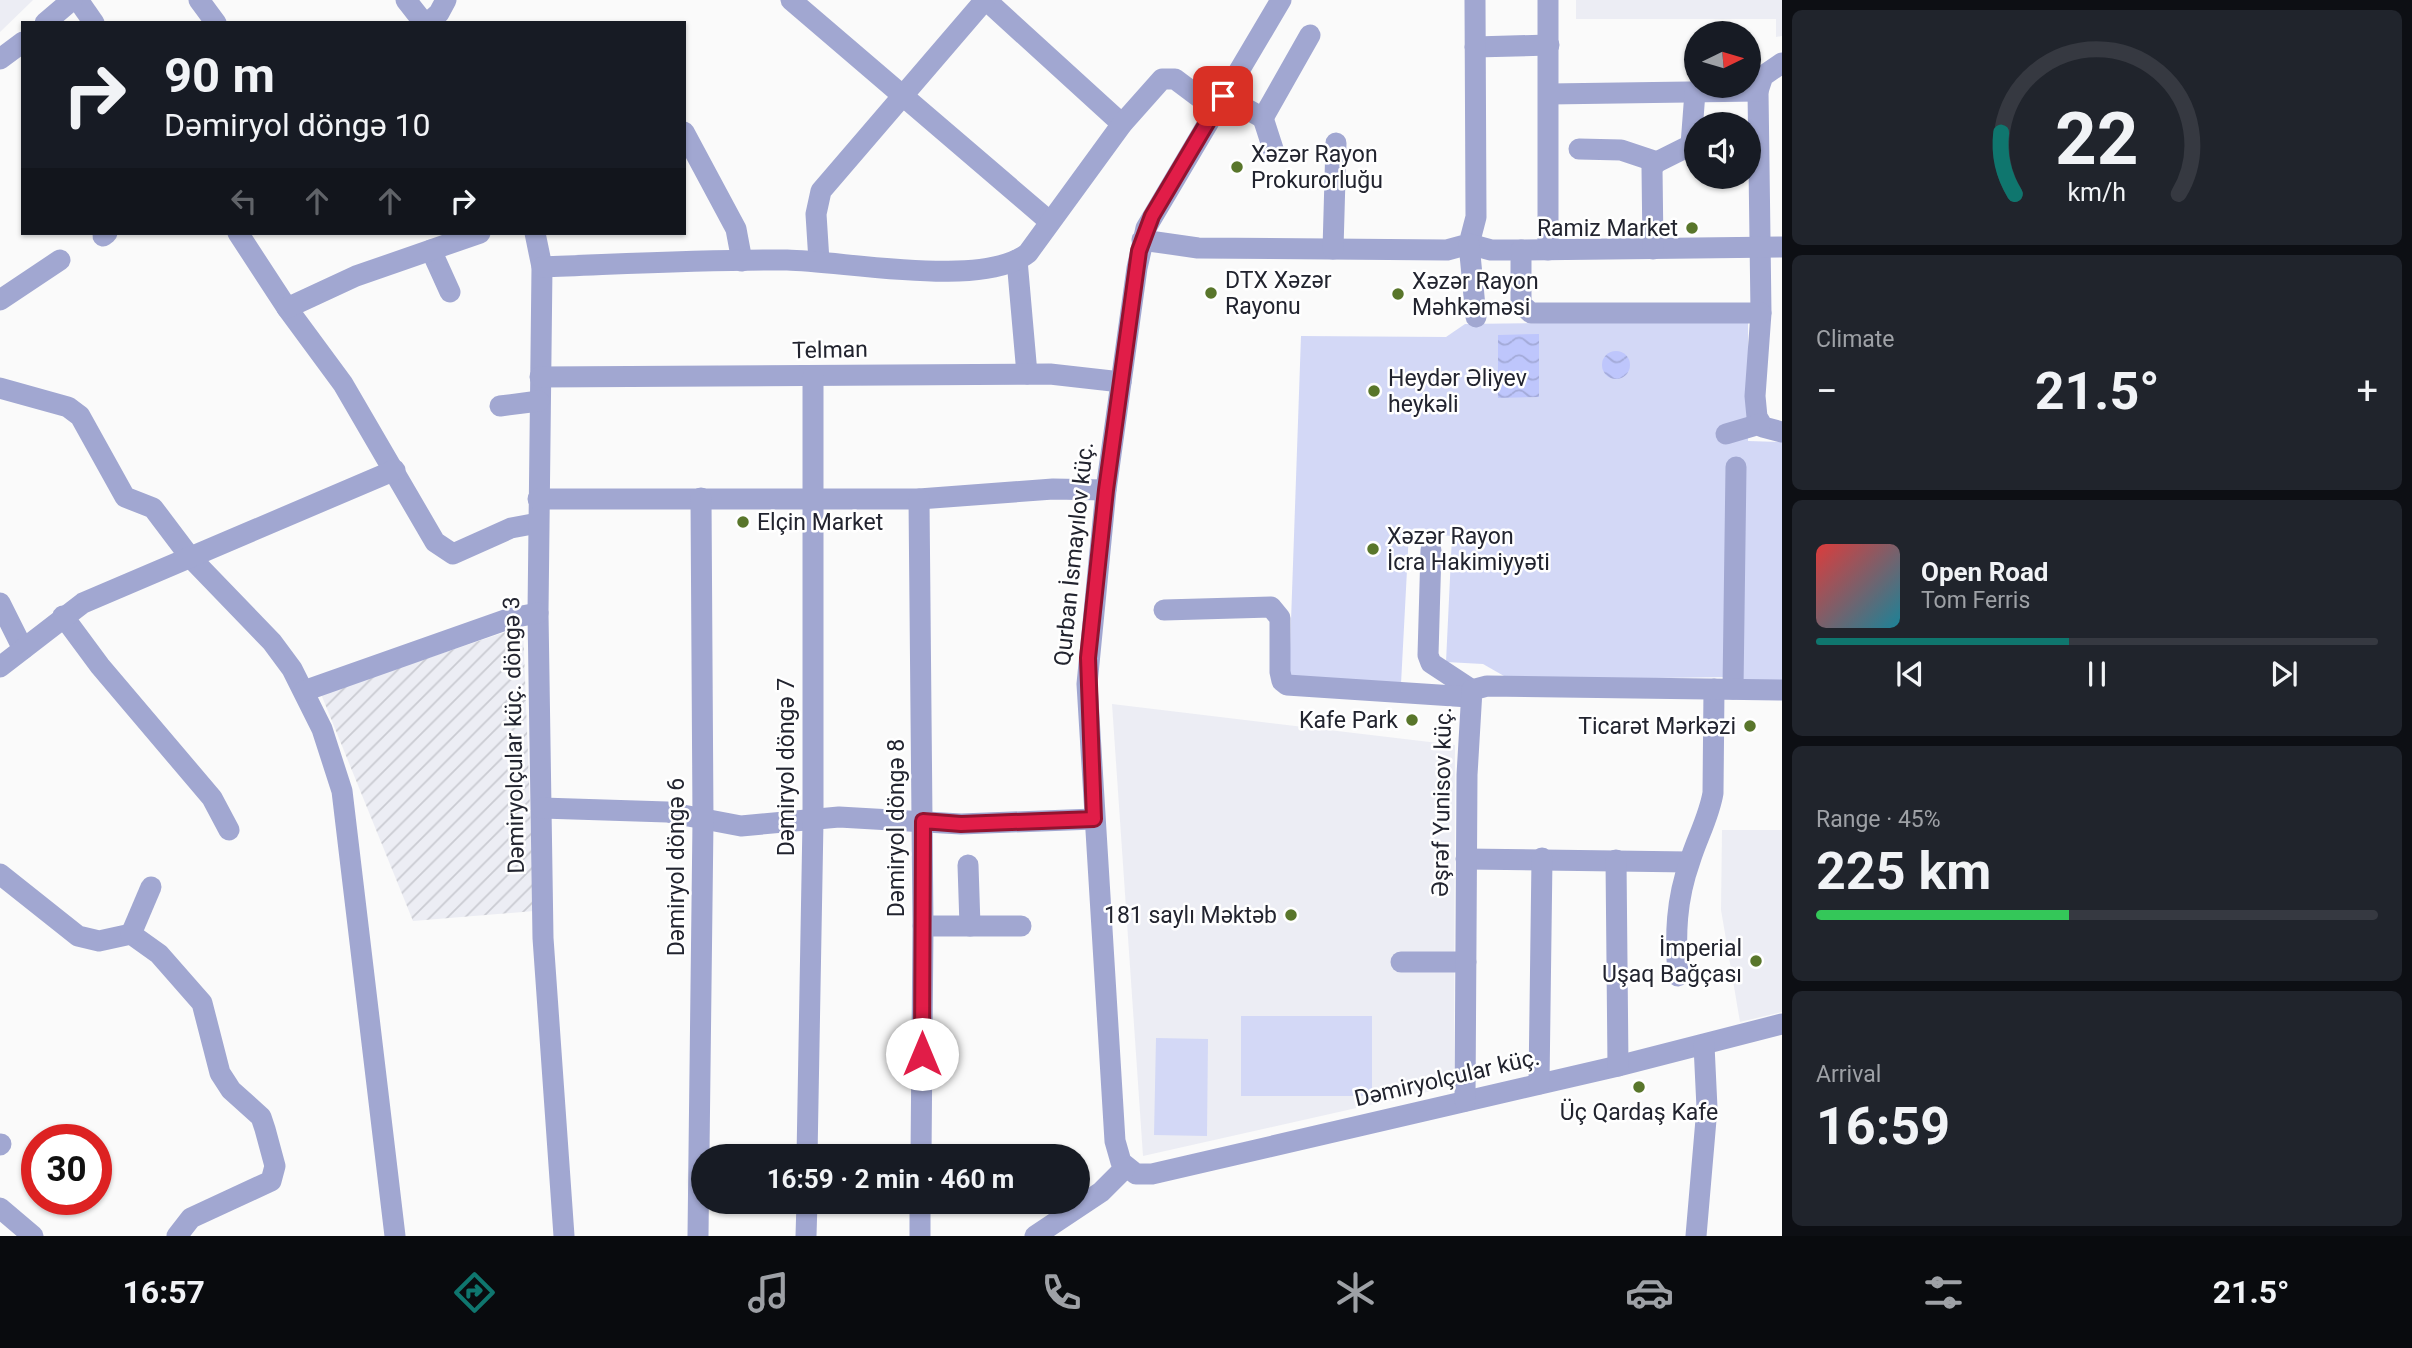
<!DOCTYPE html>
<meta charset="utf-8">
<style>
:root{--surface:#171b24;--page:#20242c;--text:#f1f3f6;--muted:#9ea1a6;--line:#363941;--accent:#0f766e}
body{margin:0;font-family:Roboto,sans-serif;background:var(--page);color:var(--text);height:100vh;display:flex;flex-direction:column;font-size:26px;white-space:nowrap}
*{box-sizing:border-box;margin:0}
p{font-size:23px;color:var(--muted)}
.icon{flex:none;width:38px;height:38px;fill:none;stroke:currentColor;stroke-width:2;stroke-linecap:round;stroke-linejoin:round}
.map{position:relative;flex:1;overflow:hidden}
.details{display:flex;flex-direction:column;gap:10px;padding:10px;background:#0d0f14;width:630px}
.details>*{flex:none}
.top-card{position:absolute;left:21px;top:21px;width:665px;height:214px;border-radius:0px;box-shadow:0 2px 5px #0004;background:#171b24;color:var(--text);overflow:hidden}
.needle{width:46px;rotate:85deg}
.controls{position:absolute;left:1684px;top:21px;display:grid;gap:14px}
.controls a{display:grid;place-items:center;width:77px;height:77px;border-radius:50%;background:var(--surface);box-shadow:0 2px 5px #0004;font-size:35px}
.speed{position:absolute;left:21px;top:1124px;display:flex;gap:14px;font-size:35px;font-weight:700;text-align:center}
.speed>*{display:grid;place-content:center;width:91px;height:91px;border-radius:50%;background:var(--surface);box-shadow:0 2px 5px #0004;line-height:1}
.speed .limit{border:10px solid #d22;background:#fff;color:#111}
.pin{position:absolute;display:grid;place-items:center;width:60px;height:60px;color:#fff;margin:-30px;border-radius:14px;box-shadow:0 4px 10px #0006}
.me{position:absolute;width:77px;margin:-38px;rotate:0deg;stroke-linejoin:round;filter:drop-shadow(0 0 5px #0008)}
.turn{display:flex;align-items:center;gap:24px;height:147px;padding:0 28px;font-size:32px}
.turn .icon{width:91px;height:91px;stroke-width:2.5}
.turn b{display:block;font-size:49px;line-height:60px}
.lanes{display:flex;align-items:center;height:66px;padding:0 28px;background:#0003;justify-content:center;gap:35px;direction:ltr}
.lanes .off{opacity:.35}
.big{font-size:52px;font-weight:700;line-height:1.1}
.details .card{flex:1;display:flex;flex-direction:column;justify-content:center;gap:10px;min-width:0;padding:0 24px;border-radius:10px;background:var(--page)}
.details .dial{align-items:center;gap:0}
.dial svg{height:182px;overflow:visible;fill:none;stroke:var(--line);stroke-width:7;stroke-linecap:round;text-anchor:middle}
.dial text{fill:var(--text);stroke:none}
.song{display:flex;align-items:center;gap:21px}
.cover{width:84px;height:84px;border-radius:10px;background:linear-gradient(135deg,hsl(0 70% 55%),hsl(190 70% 35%))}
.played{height:7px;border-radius:4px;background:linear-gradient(90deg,var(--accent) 45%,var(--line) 45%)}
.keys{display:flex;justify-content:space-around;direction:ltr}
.heat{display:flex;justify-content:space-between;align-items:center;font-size:38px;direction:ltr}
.charge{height:10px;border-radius:5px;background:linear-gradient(90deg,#34c759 45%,var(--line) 0)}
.trip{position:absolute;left:691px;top:1144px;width:399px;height:70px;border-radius:35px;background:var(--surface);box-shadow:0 2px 5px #0004;font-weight:700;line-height:70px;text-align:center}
.menu{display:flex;height:112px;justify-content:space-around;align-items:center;background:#090b0e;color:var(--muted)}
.menu .icon{width:49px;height:49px}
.menu .active{color:var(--accent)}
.menu b{font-size:32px;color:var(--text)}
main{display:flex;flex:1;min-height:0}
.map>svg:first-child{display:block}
.built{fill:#ecedf4}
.industrial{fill:url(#industrial-furrows)}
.green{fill:#d3d8f6}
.water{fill:url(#water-waves)}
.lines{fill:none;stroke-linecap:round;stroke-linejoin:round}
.minor{stroke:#a1a7d1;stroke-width:21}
.route-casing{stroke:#92132f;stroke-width:18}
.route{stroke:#e11d48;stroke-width:12}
.poi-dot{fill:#59762b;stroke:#fff;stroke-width:2.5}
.labels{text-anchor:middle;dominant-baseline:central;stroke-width:5;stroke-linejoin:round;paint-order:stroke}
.poi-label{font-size:23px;fill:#22242f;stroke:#fff;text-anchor:start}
.street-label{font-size:23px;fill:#22242f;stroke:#fff}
</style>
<main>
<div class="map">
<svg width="1782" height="1236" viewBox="0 0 1782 1236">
<defs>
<pattern id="industrial-furrows" width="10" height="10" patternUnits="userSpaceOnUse" patternTransform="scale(1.75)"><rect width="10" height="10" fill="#ecedf4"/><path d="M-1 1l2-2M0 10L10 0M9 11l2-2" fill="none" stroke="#cacbd2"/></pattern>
<pattern id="water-waves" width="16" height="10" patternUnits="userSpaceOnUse" patternTransform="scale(1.75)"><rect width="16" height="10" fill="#bec6fc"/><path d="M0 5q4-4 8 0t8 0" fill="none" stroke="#a3aad8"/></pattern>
</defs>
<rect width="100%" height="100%" fill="#fafafa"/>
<g class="built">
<polygon points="0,0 33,0 0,32"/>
<polygon points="1576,0 1782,0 1782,36 1776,37 1776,19 1576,19"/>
<polygon points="1112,704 1455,745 1454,1086 1143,1156"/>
<polygon points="1722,830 1782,830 1782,1012 1740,1022 1721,910"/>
</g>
<polygon class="industrial" points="523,626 534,911 413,921 321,694"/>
<g class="green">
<polygon points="1748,320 1748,441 1782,442 1782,682 1746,682 1732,677 1511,680 1483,664 1446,662 1452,536 1409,532 1401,684 1289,678 1301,336 1446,337 1465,324"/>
<rect x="1241" y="1016" width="131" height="80"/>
<polygon points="1156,1038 1208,1039 1207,1136 1154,1135"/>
</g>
<g class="water">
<polygon points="1539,334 1539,397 1498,398 1498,335"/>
<circle cx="1616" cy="365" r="14"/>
</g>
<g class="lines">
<g class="minor">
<polyline points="78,0 94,23"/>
<polyline points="199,0 216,23"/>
<polyline points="406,0 424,23"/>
<polyline points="791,0 1049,221"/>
<polyline points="986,0 1122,124"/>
<polyline points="1281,0 1146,228 1137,268 1106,490 1087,684 1115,1141 1121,1162 1136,1174 1152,1174 1618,1066 1782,1024"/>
<polyline points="45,23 72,0"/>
<polyline points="428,23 439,13 446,0"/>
<polyline points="1475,47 1549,45"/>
<polyline points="0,59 23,42"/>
<polyline points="1758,91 1761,313 1755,396 1757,417 1763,427 1782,432"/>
<polyline points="1549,94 1758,91 1763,76 1782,63"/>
<polyline points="1223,96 1263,118 1310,35"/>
<polyline points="1263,118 1274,152"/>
<polyline points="684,132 736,229 742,261"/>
<polyline points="1579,149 1621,150 1657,162"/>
<polyline points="238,233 287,308 343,384 435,542 453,554 511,528 538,523"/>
<polyline points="535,233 542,267 538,613 543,938 564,1236"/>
<polyline points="103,236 107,233"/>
<polyline points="1142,240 1198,248 1447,250 1469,244 1476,217 1475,0"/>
<polyline points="1469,244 1491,250 1521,250 1782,247"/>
<polyline points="1469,244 1476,317"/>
<polyline points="1333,249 1336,143"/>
<polyline points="1653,249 1652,168 1657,162 1691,145 1695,92"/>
<polyline points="431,250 450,292"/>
<polyline points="1521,250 1521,304 1531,313 1761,313"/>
<polyline points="1548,250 1548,0"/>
<polyline points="1017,260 1027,374"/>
<polyline points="819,261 816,214 821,191 985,0"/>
<path d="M542 267C623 264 705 259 787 260 845 261 983 289 1028 253L1122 124 1162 79H1175L1215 109"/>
<polyline points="0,300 60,260"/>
<polyline points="287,308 356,276 480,233"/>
<polyline points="540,377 1050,374 1121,382"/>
<polyline points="0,388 68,407 80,416 125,497 153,508 190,557 272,642 292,669 322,729 342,791 395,1236"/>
<polyline points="500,406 539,401"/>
<polyline points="1726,434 1760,424"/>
<polyline points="538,499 919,499 1053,489 1106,490"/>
<polyline points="919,499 923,926 921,1157"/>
<polyline points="1431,550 1428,655 1431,663 1472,690"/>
<polyline points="0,603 23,649"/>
<polyline points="1164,610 1271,607 1280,618 1280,672 1282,681 1287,685 1469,697"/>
<polyline points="63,616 100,666 212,798 229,830"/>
<polyline points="0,667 83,603 395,470"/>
<polyline points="1733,689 1736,467"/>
<polyline points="304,691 511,618 538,613"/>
<polyline points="542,808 667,812 741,826 839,817 961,824 1094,819"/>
<polyline points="1466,859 1689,862"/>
<polyline points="1616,860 1618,1066"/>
<polyline points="968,865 970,926"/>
<polyline points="0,874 78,936 99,941 131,934 159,954 202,1003 220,1073 231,1090 261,1117 265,1129 275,1166 271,1181 191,1218 177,1236"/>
<polyline points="923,926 1021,926"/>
<polyline points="131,934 151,887"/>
<polyline points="1401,962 1466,962"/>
<path d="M1678 976C1675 935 1676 900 1690 861 1697 838 1709 817 1713 793L1714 689"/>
<polyline points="1539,1084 1542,858"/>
<polyline points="1465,1101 1467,775 1472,690 1487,686 1782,690"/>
<polyline points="0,1145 1,1144"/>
<polyline points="807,1157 813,821 813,377"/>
<polyline points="0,1208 33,1236"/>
<polyline points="698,1236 703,821 701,498"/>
<polyline points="806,1236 807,1202"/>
<polyline points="920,1236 920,1202"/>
<polyline points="1035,1236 1101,1192 1125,1168"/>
<polyline points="1696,1236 1707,1108 1704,1045"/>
</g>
</g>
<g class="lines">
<defs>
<polyline id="route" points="922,1054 923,821 961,824 1094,819 1088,658 1106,490 1139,251 1152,216 1223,96"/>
</defs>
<use href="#route" class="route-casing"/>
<use href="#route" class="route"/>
</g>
<g class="poi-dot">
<circle cx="1237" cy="167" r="7"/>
<circle cx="1692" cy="228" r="7"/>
<circle cx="1211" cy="293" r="7"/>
<circle cx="1398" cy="294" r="7"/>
<circle cx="1374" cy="391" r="7"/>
<circle cx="743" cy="522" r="7"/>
<circle cx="1373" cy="549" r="7"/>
<circle cx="1412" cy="720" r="7"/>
<circle cx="1750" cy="726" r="7"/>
<circle cx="1291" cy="915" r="7"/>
<circle cx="1756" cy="961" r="7"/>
<circle cx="1639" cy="1087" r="7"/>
</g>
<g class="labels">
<g class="poi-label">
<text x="1251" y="154">Xəzər Rayon<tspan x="1251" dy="26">Prokurorluğu</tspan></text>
<text x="1678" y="228" text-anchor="end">Ramiz Market</text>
<text x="1225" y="280">DTX Xəzər<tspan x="1225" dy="26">Rayonu</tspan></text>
<text x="1412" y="281">Xəzər Rayon<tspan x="1412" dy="26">Məhkəməsi</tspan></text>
<text x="1388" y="378">Heydər Əliyev<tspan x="1388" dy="26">heykəli</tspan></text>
<text x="757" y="522">Elçin Market</text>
<text x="1387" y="536">Xəzər Rayon<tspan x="1387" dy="26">İcra Hakimiyyəti</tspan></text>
<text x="1398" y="720" text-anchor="end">Kafe Park</text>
<text x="1736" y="726" text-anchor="end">Ticarət Mərkəzi</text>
<text x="1277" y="915" text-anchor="end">181 saylı Məktəb</text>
<text x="1742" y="948" text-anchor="end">İmperial<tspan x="1742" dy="26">Uşaq Bağçası</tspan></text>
<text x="1639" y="1112" text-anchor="middle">Üç Qardaş Kafe</text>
</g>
<g class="street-label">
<text transform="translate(830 350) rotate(-1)">Telman</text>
<text transform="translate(1074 554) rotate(-84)">Qurban İsmayılov küç.</text>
<text transform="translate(514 735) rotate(-91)">Dəmiryolçular küç. döngə 3</text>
<text transform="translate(786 767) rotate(-90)">Dəmiryol döngə 7</text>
<text transform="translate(1442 802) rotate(-89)">Əşrəf Yunisov küç.</text>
<text transform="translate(896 828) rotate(-90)">Dəmiryol döngə 8</text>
<text transform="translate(676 867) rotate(-90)">Dəmiryol döngə 6</text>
<text transform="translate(1447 1078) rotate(-13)">Dəmiryolçular küç.</text>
</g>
</g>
</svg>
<div class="controls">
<a><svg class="needle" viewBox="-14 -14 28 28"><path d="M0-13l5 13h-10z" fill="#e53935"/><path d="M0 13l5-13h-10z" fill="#9ea1a6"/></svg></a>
<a><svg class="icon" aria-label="sound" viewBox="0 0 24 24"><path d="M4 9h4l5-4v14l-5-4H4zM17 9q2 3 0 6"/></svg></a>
</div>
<div class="speed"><div class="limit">30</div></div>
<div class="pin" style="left:1223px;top:96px;background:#d93025"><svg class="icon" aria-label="arrive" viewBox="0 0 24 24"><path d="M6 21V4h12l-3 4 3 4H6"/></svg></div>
<svg class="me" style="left:922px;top:1054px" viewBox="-20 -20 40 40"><circle r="19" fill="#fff"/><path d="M0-13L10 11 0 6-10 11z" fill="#e11d48"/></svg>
<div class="trip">16:59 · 2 min · 460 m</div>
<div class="top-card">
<div class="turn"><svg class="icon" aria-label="right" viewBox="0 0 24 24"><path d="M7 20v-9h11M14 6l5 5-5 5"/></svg><div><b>90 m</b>Dəmiryol döngə 10</div></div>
<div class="lanes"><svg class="icon off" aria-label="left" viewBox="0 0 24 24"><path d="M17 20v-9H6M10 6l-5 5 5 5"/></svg><svg class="icon off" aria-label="ahead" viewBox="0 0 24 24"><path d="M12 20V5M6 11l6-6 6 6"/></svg><svg class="icon off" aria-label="ahead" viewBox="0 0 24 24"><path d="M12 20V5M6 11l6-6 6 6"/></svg><svg class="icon" aria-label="right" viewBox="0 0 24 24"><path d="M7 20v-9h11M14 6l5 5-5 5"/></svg></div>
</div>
</div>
<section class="details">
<div class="card dial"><svg viewBox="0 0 100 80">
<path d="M14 69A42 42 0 1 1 86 69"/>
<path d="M14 69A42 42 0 0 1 8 42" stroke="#0f766e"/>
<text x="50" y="56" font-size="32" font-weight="700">22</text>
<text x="50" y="72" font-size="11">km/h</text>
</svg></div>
<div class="card"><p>Climate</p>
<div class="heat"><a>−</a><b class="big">21.5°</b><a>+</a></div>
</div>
<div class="card">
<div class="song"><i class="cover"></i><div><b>Open Road</b><p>Tom Ferris</p></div></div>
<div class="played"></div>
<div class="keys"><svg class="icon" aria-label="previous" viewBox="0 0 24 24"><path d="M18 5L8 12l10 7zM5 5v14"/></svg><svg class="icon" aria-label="pause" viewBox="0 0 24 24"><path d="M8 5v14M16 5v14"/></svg><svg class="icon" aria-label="next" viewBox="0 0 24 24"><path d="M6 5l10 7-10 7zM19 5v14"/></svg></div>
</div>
<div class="card"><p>Range · 45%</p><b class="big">225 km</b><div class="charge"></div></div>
<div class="card"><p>Arrival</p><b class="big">16:59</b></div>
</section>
</main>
<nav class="menu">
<b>16:57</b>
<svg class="icon active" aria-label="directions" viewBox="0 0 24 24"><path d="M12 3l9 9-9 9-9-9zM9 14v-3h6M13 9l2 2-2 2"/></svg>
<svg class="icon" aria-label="music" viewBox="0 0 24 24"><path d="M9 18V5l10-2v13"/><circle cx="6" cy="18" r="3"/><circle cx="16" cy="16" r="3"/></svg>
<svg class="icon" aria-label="phone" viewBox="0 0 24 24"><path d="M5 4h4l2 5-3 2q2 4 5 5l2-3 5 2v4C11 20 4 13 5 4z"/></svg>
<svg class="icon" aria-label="climate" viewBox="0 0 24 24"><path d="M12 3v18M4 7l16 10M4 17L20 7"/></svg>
<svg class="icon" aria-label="car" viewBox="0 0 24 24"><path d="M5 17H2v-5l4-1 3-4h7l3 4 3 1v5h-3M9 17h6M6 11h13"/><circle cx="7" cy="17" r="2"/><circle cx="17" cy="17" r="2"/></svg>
<svg class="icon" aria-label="filters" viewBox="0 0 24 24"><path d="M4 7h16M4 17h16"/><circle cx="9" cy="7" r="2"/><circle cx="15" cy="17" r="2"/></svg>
<b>21.5°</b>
</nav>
